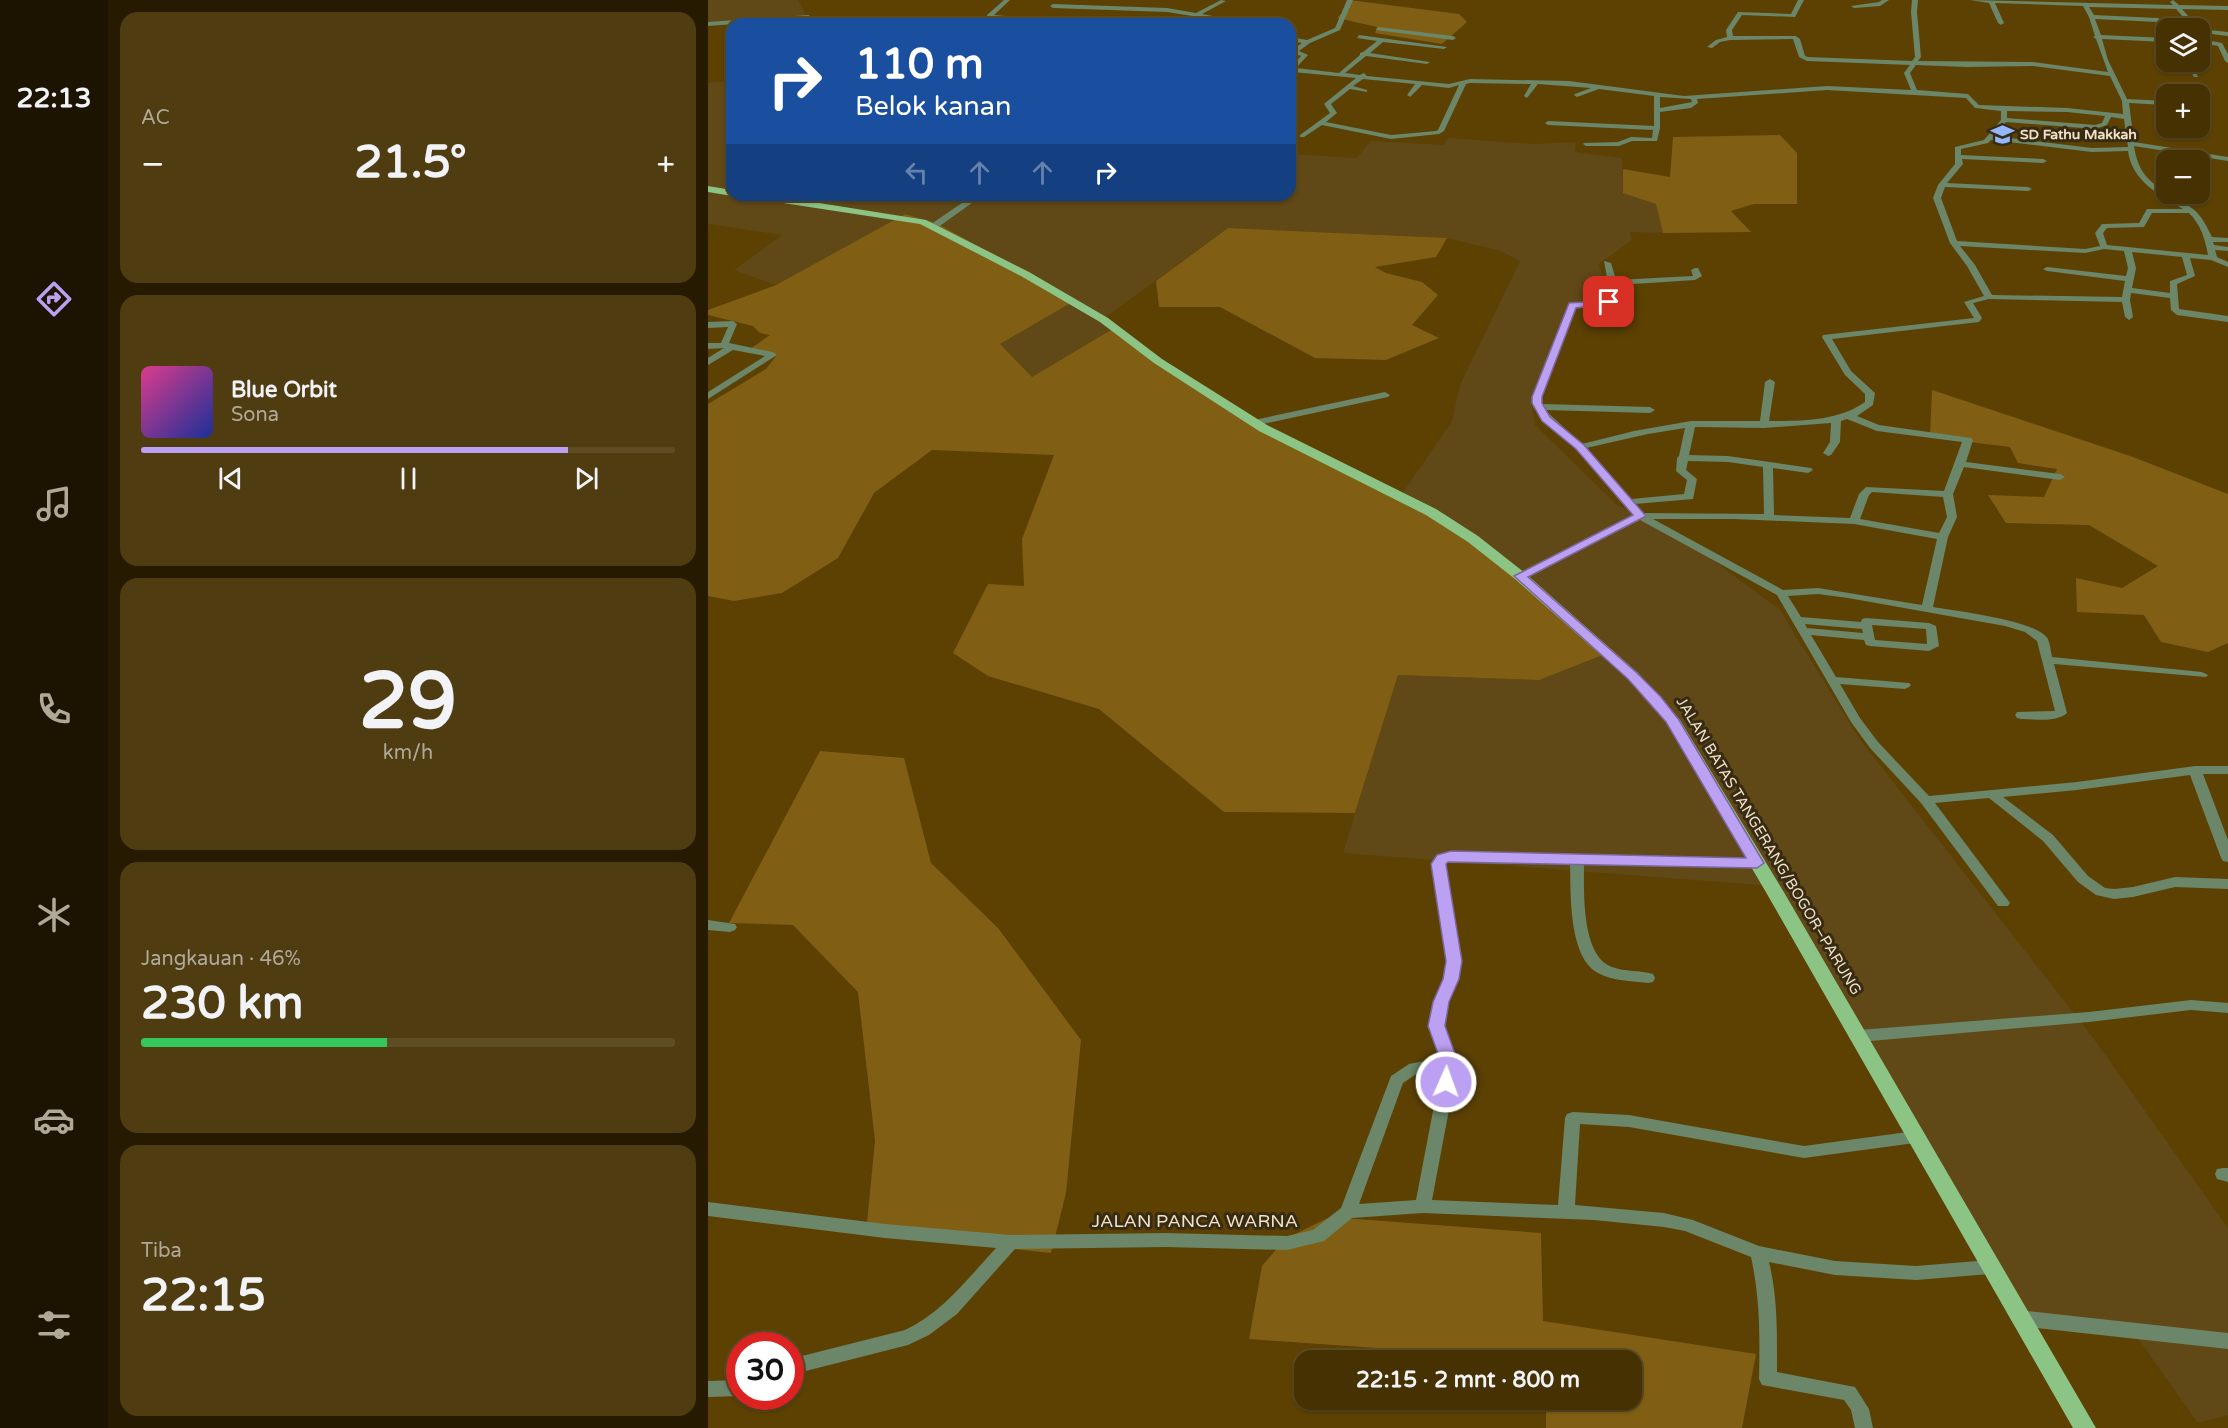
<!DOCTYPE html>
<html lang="id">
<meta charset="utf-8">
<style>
:root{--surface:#453102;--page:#4f3d11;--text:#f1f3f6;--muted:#b0a999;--line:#5d4c24;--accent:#bca0f2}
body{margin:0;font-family:"Varela Round",sans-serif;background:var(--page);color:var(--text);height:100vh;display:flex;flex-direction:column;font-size:22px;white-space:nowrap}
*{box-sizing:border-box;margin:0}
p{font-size:20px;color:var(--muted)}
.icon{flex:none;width:33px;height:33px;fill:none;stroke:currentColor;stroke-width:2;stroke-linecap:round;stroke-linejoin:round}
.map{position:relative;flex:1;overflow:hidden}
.panel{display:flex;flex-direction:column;gap:12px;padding:12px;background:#261b01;width:600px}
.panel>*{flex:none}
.banner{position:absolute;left:18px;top:18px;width:570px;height:183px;border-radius:18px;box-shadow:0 2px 4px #0004,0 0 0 2px var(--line);background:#1a4fa0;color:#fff;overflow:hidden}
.controls{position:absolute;left:1448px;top:18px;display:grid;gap:12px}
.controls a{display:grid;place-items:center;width:54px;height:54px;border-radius:12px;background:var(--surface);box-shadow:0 2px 4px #0004,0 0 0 2px var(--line);font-size:30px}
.speed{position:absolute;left:18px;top:1332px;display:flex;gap:12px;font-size:30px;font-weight:700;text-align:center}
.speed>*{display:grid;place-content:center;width:78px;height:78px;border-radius:50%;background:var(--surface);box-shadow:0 2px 4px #0004,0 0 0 2px var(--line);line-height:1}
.speed .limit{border:9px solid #d22;background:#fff;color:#111}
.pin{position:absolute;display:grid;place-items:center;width:51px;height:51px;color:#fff;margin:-26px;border-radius:12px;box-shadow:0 3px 9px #0006}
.me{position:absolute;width:66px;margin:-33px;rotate:2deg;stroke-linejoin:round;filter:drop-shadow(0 0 4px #0008)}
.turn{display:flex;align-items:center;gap:21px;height:126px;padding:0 30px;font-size:27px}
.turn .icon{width:78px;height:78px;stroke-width:2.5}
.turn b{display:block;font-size:42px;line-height:51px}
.lanes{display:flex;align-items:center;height:57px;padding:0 30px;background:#0003;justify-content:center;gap:30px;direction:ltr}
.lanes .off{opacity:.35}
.big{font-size:45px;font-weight:800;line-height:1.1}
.panel .widget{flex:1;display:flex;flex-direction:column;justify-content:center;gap:9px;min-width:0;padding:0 21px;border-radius:18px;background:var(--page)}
.panel .dial{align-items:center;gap:0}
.dial b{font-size:78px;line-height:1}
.song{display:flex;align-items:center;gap:18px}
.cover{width:72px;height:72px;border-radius:9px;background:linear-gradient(135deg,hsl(330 70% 55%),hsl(230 70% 35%))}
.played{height:6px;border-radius:3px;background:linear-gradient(90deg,var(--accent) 80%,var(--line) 80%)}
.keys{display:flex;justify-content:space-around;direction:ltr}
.heat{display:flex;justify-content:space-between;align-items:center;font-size:33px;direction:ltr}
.charge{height:9px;border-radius:4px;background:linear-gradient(90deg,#34c759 46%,var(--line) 0)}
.trip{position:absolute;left:586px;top:1350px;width:348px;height:60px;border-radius:18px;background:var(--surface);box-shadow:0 2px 4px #0004,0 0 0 2px var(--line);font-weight:800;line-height:60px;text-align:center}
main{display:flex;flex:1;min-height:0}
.menu{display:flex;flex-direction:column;width:108px;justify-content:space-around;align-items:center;background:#1c1401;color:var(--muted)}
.menu .icon{width:42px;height:42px}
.menu .on{color:var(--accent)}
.menu b{font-size:27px;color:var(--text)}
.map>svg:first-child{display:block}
.built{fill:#604817}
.green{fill:#805f14}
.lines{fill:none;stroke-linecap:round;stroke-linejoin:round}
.minor{fill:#6b8668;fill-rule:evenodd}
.primary{fill:#8cc486;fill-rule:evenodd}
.route{fill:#bca0f2;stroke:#7a689d;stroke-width:1.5}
.labels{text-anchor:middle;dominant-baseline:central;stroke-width:6;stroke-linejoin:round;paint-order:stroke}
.far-poi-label{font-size:14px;font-weight:bold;fill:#f1e1c6;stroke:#372b14;text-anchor:start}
.street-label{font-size:15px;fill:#f1e1c6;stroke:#372b14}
.near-street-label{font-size:18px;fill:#f1e1c6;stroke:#372b14}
</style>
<main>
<nav class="menu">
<b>22:13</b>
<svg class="icon on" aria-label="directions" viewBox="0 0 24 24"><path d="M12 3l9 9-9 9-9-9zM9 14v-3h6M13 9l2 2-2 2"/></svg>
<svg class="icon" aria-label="music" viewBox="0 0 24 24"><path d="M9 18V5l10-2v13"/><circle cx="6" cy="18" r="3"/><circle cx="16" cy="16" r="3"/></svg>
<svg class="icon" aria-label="phone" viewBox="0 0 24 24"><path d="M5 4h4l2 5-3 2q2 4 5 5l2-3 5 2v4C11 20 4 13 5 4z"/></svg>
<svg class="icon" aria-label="climate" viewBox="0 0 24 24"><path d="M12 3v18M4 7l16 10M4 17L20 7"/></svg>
<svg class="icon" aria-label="car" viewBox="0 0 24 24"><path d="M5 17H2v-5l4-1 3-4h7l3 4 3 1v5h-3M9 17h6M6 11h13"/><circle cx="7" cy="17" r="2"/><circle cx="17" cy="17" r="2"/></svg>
<svg class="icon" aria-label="filters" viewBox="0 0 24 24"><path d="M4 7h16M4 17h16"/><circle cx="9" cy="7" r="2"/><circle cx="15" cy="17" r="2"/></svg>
</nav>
<section class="panel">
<div class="widget"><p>AC</p>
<div class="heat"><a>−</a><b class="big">21.5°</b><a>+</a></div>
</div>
<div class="widget">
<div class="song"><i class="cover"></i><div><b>Blue Orbit</b><p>Sona</p></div></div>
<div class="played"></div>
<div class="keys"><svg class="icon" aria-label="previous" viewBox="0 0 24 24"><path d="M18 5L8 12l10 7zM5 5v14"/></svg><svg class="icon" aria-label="pause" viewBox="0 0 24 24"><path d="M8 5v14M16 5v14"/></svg><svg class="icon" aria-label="next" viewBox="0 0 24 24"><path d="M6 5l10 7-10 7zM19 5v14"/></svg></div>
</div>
<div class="widget dial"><b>29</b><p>km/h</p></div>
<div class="widget"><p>Jangkauan · 46%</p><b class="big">230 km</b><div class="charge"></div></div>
<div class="widget"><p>Tiba</p><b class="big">22:15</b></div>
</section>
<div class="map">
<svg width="1520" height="1428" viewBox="0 0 1520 1428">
<rect width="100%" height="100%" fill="#5c4103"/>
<g class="built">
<polygon points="0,0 90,0 99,17 0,24"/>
<polygon points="24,81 24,195 582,195 582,154 649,158 662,141 736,145 740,138 826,144 868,142 867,152 914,158 915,192 948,204 955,233 922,232 924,240 891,264 902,306 860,307 823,401 827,425 908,504 1001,557 1072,610 1150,737 1386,1039 1520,1228 1520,1415 1490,1423 1429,1337 1330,1328 1065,886 635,853 690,675 831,680 694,494 744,421 752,385 812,261 793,251 739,238 520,228 399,316 403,330 324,377 292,344 368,300 197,214 68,285 26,270 74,235 0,224 0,83"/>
</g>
<g class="green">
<polygon points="641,0 751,14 759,22 734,44 667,33 669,27 629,18 638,9"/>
<polygon points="1072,135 1089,153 1089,204 1046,204 1023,211 1043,232 955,233 948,204 915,193 915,169 962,177 965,137"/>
<polygon points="197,214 228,223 368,300 292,344 324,377 403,330 589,449 768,538 902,652 831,680 690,675 647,813 516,812 391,709 280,676 245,653 280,584 316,586 314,539 346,455 224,450 166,493 130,558 74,593 26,601 0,596 0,404 58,369 69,355 42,349 62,335 52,333 45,326 0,315 0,310 68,285"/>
<polygon points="520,228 739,238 728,257 667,267 678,273 714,282 730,295 704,325 731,338 678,360 607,358 512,307 451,307 448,281"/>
<polygon points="1224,390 1425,457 1520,494 1520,643 1500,652 1453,642 1436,615 1369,612 1368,578 1414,588 1450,566 1381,525 1298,523 1280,495 1336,497 1349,469 1310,463 1302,447 1222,437"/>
<polygon points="112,751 196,758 223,863 290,928 373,1040 358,1193 343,1253 158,1233 167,1141 150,992 85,925 21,923"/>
<polygon points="622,1217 833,1233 835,1321 1048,1354 1034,1428 838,1428 838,1400 924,1400 924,1360 838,1360 541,1339 554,1266 577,1239"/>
</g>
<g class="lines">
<g class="minor">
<polygon points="296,0 302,0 286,15 395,24 368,24 279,17 279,15"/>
<polygon points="513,0 518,1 494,14 548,24 534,24 459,12 345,8 342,6 345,4 459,8 488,13"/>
<path d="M639 0H645L632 30 602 43 591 51 600 55 588 68 631 73 652 55V53L655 52 669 41 649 38 651 35 739 47 736 49 675 42 662 53 722 62 719 64 658 56 637 73 652 75 656 73 659 76 741 84 762 79 861 81 976 96 1119 86 1203 90 1196 73 1202 65 1099 61 1091 57 1085 39 1022 40 1012 42 1004 48 999 47 1008 40 1019 37 1018 30 1030 12 1083 14 1090 0H1096L1087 17 1034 15 1024 30 1025 36H1088L1092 39 1097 56 1100 57 1204 61 1207 57 1203 12 1204 0H1210L1209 12 1213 57 1210 61 1325 62 1400 72 1388 39 1385 37 1387 36 1381 17 1375 6 1287 3 1296 23 1293 25 1290 23 1281 3 1262 0 1465 5 1462 2 1465 0 1471 5 1520 6V10L1474 9 1491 28H1485L1468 9 1381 7 1386 15 1450 18 1453 20 1450 22 1387 19 1393 35 1458 38V42L1394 39 1400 60 1419 99 1458 101V105L1421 103 1426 142 1520 157V161L1426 146C1432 188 1458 187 1485 209 1494 216 1499 227 1504 237L1520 238V242H1505L1506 245 1520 247V251L1507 250 1509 257 1520 262V267L1503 260 1482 258 1487 276 1469 284 1471 309 1520 316V322L1469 315 1463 310 1462 298 1423 293 1422 300 1425 317 1421 320 1417 317 1414 302 1281 299 1265 303 1274 318 1271 322 1124 339 1143 371 1167 393 1165 405 1149 416 1171 425 1263 438 1265 440 1258 462 1352 474 1357 477 1352 480 1256 467 1245 494 1249 517 1240 537 1225 607C1247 611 1329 620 1340 639 1342 644 1343 652 1344 657L1494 672 1500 675 1498 677 1346 664 1359 713C1347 723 1328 719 1313 719L1309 718 1307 715 1309 712 1347 711 1329 641 1317 632 1297 626 1140 598 1110 594 1080 596 1093 617 1153 622 1154 619 1158 618 1221 623 1228 626 1231 646 1221 651 1162 646 1158 645 1156 640 1103 635 1128 677 1201 683 1203 685 1201 687 1197 689 1132 684 1152 718 1170 742 1221 796 1369 782 1487 766H1520V774H1495L1520 840V862L1515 861 1513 858 1482 775 1369 790 1295 797 1345 835 1380 876 1397 888 1406 889 1425 887 1467 877 1520 879V889L1467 887 1425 897 1406 899 1388 895 1370 882 1335 841 1281 798 1227 803 1302 903 1300 906H1290L1213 803 1162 748 1143 722 1069 595 932 520 816 578 812 579 807 576 926 515 869 449 835 420 825 407 824 397 862 303 906 299 900 283 896 261 903 263 908 280 985 276 983 270 987 268H990L994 276 987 280 910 285 914 300C903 309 882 306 868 307L834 397V404L942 407 947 410 942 413 837 410 874 444 926 431 983 421H1052L1057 382 1062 379 1067 382 1061 421C1095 421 1130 421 1157 402V394L1137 375 1114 337 1115 335 1266 318 1256 302 1276 296 1259 266 1242 243 1225 198 1230 185 1247 164V147L1276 140 1293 120V111L1267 108 1258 98 1119 90 989 99 990 103 983 108 952 112V128L949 141H924L911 146H878L875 144 876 143 910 142 923 137 944 138 945 130 840 125 837 123 840 121 946 126V96L891 89 869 97 866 95 867 94 883 88 830 84 819 98 816 96 823 84 762 83 758 84 736 131 731 134 683 139 614 125 596 137H592V135L622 113 616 104 617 103 648 78 585 72 582 74V68L593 56 582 52V48L585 49 594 43 582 41V37L599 40 627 28ZM1208 65 1259 67 1325 66 1402 76 1414 101 1415 114 1359 108 1271 105 1260 94 1209 90 1202 73ZM655 79 707 84 699 95 702 97 714 85 741 88 751 85 730 130 728 131 683 135 618 122 629 113 623 104 642 89 659 92V90L645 86ZM952 97 983 99 984 102 952 108ZM1299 111 1359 112 1397 116 1394 123 1387 125 1299 118ZM1403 117 1416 119 1420 147 1384 148 1286 136 1298 122 1387 129 1399 125ZM1283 140 1384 152 1420 151C1424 181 1451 195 1475 209H1439L1431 223 1394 224 1387 233 1392 246 1377 249 1249 241 1233 198 1237 187 1320 191 1324 189 1320 187 1239 183 1255 164 1254 159 1335 163 1339 161 1335 159 1253 155V149L1280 143ZM1444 213H1481C1493 225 1497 239 1500 255L1399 245 1395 233 1399 228 1436 227ZM1252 246 1377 253 1396 249 1416 251 1420 268 1418 276 1339 267 1335 269 1339 271 1417 281 1414 297 1284 295 1267 265ZM1424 252 1474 257 1479 275 1462 281V293L1424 288 1428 268ZM1139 419 1169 431 1254 442 1236 491 1158 487 1151 494 1142 518 1066 515 1065 468 1100 473 1105 470 1103 468 1020 456 981 455 987 427 1056 428 1123 423 1122 442 1115 453 1120 456 1123 455 1132 442 1133 421ZM977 428 971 456 969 458 968 471 979 480 976 494 923 499 878 448 940 434ZM980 461 1020 462 1055 467 1056 514 935 513 927 504 985 499 989 479 978 470ZM1164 492 1235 497 1239 517 1231 533 1152 519 1161 495ZM945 519H1026L1146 524 1229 539 1214 605 1110 588 1075 590ZM1097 624 1154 629 1155 633 1099 628ZM1164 625 1218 629 1219 644 1167 640Z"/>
<polygon points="1174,0 1181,0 1172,6 1146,8 1143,6 1171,2"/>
<polygon points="101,15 103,18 0,26 0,22"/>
<polygon points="670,27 745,36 748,38 745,40 668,30"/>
<polygon points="1491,29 1520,32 1520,36 1495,33 1498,40 1514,43 1520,54 1520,63 1517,61 1510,46 1493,43"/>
<polygon points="1477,62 1483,62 1490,77 1486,77"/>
<polygon points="266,195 275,195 229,228 223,228 223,224"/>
<polygon points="25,321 29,324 21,343 65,352 69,355 0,399 0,392 57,356 25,350 0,365 0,358 16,348 0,349 0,343 13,343 20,327 0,328 0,322"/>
<polygon points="677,392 682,395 680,397 546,426 541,423 546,420"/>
<path d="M743 853 1054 860 1056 863 1054 866 1049 867 876 864C876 891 873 956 904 967 917 972 932 970 945 974L947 978 945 982 940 983C923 981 905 981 890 973 860 957 863 892 862 864L738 863 753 961 750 979 740 1002 736 1026 750 1062 724 1200 850 1205 857 1118 859 1114 865 1112 921 1115 1096 1146 1207 1131 1213 1133 1215 1137 1213 1141 1207 1143 1096 1158 921 1127 872 1124 867 1205 956 1213 985 1220 1051 1246 1127 1261 1208 1266 1282 1260 1288 1262 1290 1267 1288 1272 1282 1274 1208 1280 1127 1275 1061 1262C1070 1299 1069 1335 1069 1372L1147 1387 1161 1409 1165 1428H1147L1143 1410 1136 1400 1054 1385 1051 1379C1052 1337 1052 1298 1043 1257L977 1231 956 1227 886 1220 715 1213 644 1218 616 1241 579 1250 458 1247 307 1249 249 1314 221 1335 200 1345 82 1375V1359L197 1330C235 1312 260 1278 288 1248L177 1238 0 1216V1202L177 1224 303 1235 458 1233 579 1236 605 1230 633 1208 683 1076 701 1064 733 1058 722 1026 726 1002 736 979 739 961 724 864 727 857ZM733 1069 708 1200 651 1204 695 1083 710 1073Z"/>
<polygon points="0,920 27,924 29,927 27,930 22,932 0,930"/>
<polygon points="1483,1000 1520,1003 1520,1013 1483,1010 1381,1022 1151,1042 1146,1040 1144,1036 1146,1032 1151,1030 1381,1012"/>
<polygon points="1515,1168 1520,1168 1520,1182 1509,1179 1507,1174 1509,1169"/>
<polygon points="1311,1310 1520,1333 1520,1349 1311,1326 1305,1323 1302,1318 1305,1313"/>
<polygon points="32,1380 32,1396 0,1397 0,1381"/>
</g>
<g class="primary">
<polygon points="0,186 24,190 24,195 27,195 24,196 0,192"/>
<polygon points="38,195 61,195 218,220 321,272 400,318 454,359 559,425 728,509 770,536 817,573 930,673 972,720 1077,894 1388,1428 1365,1428 1059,894 958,722 920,679 807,579 760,542 718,515 551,431 446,363 392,322 313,276 212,224 43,198"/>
</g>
</g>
<polygon class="route" points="901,300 904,300 904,304 868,308 834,397 834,403 842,417 876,445 938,516 820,577 929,673 953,697 971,720 1056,863 1049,868 740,862 738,864 754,961 751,979 741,1002 737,1026 750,1062 744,1087 738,1089 732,1087 729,1082 733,1062 720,1026 725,1002 735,979 738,961 723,864 729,855 743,851 1038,858 958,722 920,679 806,576 925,515 868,449 834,421 824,403 824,397 861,303"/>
<defs>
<symbol id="school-bare" viewBox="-9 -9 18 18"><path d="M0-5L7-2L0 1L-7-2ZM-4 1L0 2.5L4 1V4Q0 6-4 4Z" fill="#92b7fd" stroke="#372b14" stroke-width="2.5" paint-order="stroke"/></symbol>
</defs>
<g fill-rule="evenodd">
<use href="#school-bare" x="1278" y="118" width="33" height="33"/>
</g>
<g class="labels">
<g class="far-poi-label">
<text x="1312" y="134">SD Fathu Makkah</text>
</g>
<g class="street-label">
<text transform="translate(1061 846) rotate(59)">JALAN BATAS TANGERANG/BOGOR–PARUNG</text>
</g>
<g class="near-street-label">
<text x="487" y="1221">JALAN PANCA WARNA</text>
</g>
</g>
</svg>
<div class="controls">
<a><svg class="icon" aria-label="layers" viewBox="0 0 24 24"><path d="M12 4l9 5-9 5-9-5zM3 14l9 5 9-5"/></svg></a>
<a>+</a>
<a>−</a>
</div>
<div class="speed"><div class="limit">30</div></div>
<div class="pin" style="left:901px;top:302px;background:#d93025"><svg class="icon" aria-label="arrive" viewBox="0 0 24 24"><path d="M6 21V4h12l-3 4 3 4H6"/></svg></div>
<svg class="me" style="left:738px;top:1082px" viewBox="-20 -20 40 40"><circle r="17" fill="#bca0f2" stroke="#fff" stroke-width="3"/><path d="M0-11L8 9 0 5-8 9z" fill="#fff"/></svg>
<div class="trip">22:15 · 2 mnt · 800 m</div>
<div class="banner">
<div class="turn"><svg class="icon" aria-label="right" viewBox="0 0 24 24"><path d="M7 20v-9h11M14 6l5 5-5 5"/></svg><div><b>110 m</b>Belok kanan</div></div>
<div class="lanes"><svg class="icon off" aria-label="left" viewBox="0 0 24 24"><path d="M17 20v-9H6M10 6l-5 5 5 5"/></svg><svg class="icon off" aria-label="ahead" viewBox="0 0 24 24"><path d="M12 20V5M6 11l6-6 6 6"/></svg><svg class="icon off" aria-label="ahead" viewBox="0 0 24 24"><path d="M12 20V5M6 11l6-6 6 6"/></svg><svg class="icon" aria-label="right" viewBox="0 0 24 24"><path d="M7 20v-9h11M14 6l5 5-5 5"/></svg></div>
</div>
</div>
</main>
